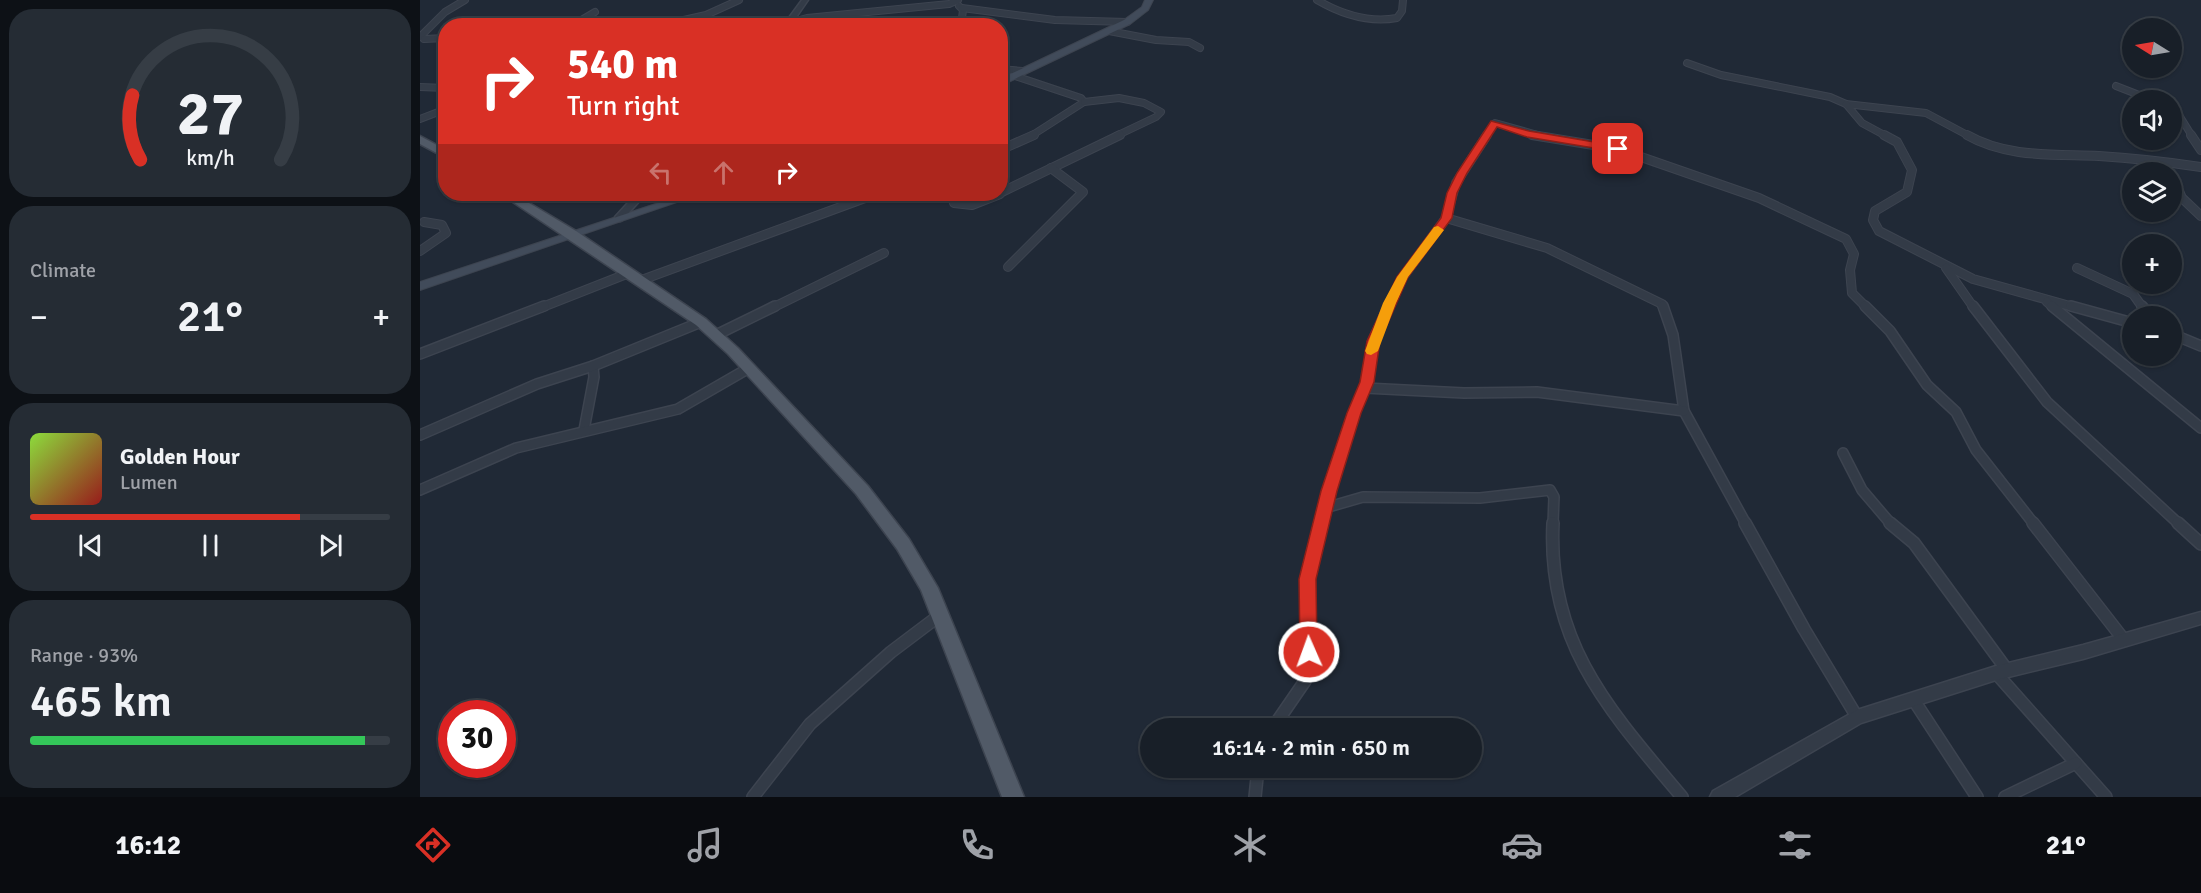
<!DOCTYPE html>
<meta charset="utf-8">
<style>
:root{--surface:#181f28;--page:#252c34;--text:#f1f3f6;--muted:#9fa2a8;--line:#363d45;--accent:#d93025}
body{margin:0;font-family:Signika,sans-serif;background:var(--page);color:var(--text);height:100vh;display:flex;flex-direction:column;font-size:22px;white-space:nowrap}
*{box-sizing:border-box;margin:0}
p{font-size:20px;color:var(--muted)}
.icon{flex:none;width:33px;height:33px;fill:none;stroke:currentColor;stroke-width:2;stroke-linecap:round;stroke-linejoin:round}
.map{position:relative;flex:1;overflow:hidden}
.panel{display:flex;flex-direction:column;gap:9px;padding:9px;background:#0d1116;width:420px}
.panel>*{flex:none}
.top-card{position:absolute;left:18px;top:18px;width:570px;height:183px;border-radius:24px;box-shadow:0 2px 4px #0004,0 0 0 2px var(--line);background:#d93025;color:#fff;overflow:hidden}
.needle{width:39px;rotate:281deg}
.controls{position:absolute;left:1702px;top:18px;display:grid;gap:12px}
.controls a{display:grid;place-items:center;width:60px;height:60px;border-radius:50%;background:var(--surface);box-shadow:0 2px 4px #0004,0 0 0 2px var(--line);font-size:30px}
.speed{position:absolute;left:18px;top:700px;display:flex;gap:12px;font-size:30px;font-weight:700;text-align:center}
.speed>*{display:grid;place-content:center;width:78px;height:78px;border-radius:50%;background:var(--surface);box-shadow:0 2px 4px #0004,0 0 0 2px var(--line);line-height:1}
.speed .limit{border:9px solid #d22;background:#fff;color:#111}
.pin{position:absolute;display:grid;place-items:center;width:51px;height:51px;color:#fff;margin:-26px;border-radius:12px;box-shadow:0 3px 9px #0006}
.me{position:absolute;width:66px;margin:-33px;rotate:358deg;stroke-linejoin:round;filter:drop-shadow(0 0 4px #0008)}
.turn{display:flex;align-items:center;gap:21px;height:126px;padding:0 30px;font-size:27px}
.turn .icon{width:78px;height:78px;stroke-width:2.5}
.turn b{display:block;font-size:42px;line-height:51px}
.lanes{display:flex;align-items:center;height:57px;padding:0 30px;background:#0003;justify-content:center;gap:30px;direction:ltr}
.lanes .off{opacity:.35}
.big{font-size:45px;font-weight:600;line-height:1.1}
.panel .widget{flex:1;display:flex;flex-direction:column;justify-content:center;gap:9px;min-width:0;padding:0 21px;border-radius:24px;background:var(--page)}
.panel .dial{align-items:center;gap:0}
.dial svg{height:156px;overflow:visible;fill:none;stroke:var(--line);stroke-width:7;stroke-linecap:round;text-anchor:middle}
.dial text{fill:var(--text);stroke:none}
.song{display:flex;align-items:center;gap:18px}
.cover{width:72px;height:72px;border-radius:9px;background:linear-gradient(135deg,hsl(90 70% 55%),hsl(0 70% 35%))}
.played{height:6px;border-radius:3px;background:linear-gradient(90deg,var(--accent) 75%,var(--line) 75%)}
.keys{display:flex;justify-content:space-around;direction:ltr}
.heat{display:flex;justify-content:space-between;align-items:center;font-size:33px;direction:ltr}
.charge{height:9px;border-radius:4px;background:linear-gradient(90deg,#34c759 93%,var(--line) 0)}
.trip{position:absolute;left:720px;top:718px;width:342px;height:60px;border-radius:30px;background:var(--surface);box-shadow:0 2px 4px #0004,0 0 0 2px var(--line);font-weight:600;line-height:60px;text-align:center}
.dock{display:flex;height:96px;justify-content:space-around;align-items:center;background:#0a0c10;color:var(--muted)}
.dock .icon{width:42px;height:42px}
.dock .active{color:var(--accent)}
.dock b{font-size:27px;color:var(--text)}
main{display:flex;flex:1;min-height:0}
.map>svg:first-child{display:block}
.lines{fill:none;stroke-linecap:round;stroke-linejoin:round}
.minor-far3-casing{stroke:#3d4450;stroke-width:8}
.minor-far2-casing{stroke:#3d4450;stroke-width:10}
.minor-far1-casing{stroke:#3d4450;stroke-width:12}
.minor-casing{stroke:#3d4450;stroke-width:14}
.tertiary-casing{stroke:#3d4450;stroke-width:3}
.secondary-casing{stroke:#3d4450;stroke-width:2}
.primary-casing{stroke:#3d4450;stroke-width:3}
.minor-far3{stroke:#333b47;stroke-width:6}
.minor-far2{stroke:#333b47;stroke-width:8}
.minor-far1{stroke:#333b47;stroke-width:9}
.minor{stroke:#333b47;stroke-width:11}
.tertiary{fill:#333b47;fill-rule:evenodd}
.secondary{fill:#414b5a;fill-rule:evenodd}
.primary{fill:#515a67;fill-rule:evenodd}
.route{fill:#d93025;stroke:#8d1f18;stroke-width:1.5}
.slow{fill:#f59e0b}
</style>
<main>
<section class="panel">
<div class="widget dial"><svg viewBox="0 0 100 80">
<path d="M14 69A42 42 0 1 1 86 69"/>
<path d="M14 69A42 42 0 0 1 10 36" stroke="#d93025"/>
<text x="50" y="56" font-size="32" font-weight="700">27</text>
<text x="50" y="72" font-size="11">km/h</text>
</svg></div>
<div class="widget"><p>Climate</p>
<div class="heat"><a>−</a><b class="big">21°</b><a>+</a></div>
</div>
<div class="widget">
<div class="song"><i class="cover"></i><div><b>Golden Hour</b><p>Lumen</p></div></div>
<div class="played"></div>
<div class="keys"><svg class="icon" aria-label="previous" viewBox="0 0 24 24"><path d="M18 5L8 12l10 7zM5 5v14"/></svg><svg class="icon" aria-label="pause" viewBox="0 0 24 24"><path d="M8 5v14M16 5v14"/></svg><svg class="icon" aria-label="next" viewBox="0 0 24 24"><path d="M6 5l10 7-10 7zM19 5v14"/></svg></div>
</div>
<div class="widget"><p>Range · 93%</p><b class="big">465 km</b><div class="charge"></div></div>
</section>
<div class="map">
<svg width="1781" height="797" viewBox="0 0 1781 797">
<rect width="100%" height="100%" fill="#202936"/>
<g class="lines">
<defs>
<g id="minor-far3">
<path d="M897 0C921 14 949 23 977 18L982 11 983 0"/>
<polyline points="539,6 543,10 541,26"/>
<polyline points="542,8 635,20 707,22"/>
<polyline points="141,26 158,22 175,12"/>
<polyline points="237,26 286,15 319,0"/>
<polyline points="357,26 387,18 529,4 538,0"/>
<polyline points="689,31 736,40 769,42 780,48"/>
<polyline points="0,37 25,12 45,0"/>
<polyline points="4,39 26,38"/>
<polyline points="1267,63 1301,75 1410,97 1426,104 1506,113 1549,136"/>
<polyline points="580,69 602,71"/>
<polyline points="595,76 661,98 664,102 611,136"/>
<polyline points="1696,86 1732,100"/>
<polyline points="0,87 26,88"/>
<polyline points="664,102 699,98 724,103 741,112 736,117 696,136"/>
<polyline points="1426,104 1442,123 1466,136"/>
<polyline points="1752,109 1759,115 1772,136"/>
<polyline points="0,119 26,109"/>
<polyline points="1066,136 1075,123 1121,136"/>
</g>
<g id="minor-far2">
<polyline points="1112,135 1198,149 1339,198 1426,239 1434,254 1430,270 1432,293 1447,308"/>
<polyline points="1464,135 1477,142 1492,170 1487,192 1455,211 1453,220 1459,231 1553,279 1657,308"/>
<path d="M1547 135C1587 158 1634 154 1679 156 1713 158 1747 162 1781 167"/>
<polyline points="1771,135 1781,150"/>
<polyline points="580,150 614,135"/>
<polyline points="1752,175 1762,198 1781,216"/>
<polyline points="580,193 700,135"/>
<polyline points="531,194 534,203 552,205 580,194"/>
<polyline points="1026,218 1127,248 1242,304 1243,308"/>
<polyline points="0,251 26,233 22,225 4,222"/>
<polyline points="588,267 663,192 631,168"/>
<polyline points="1526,268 1554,308"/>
<polyline points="1657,268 1713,294 1723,308"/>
<polyline points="219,281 456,194"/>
<polyline points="1627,302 1634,308"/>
<polyline points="120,308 209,273"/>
<polyline points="352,308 464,253"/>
<polyline points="969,308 983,277 1026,218 1036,183 1067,135"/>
</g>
<g id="minor-far1">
<polyline points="1243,306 1253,335 1264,411 1326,524"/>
<polyline points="1445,306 1470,331 1507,385 1536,412 1556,450 1614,524"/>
<polyline points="1553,306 1627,402 1759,524"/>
<polyline points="1632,306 1781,428"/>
<polyline points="1651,306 1713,323"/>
<polyline points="1722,306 1730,316"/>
<polyline points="1752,334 1781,346"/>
<polyline points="296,335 355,306"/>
<polyline points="0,354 124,306"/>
<polyline points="945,388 1044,393 1117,392 1264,411"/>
<polyline points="164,430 174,377 173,366"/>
<polyline points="0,435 117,384 173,366 281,322"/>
<polyline points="1423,453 1442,490 1471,524"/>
<polyline points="0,490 96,448 258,409 329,368"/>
<polyline points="905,508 943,497 1060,498 1130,490 1134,497 1133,524"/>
<polyline points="901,524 934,413 947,382 953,341 969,306"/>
</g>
<g id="minor">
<path d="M1133 523C1127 643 1189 710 1262 797"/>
<polyline points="1325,523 1384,629 1437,717"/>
<polyline points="1470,523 1494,543 1587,670"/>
<polyline points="1613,523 1704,640"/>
<polyline points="1758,523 1781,544"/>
<polyline points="1576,673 1686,797"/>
<polyline points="1493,699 1557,797"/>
<polyline points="852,729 885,681 889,639 886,604 887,579 901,523"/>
<polyline points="333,797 390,724 471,652 520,615"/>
<polyline points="835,797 838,768"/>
<polyline points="1585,797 1656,763"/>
</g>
<g id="tertiary">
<polygon points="382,0 388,0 370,26 363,26"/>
<polygon points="216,194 226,194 201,221 195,221 195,217"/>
<polygon points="1781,612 1781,624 1663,659 1576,680 1441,723 1315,797 1290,797 1293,791 1437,710 1576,666 1663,645"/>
</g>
<g id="secondary">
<polygon points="725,0 733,0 728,10 710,24 580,86 580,79 704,20 722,7"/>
<polygon points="266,194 280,194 0,290 0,282"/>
</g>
<g id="primary">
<polygon points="0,136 26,150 26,158 0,144"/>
<polygon points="81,194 94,194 156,231 286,319 318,348 448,486 489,539 518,588 604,797 582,797 501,590 477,549 436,494 308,354 276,325"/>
</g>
</defs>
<use href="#minor-far3" class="minor-far3-casing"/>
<use href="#minor-far2" class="minor-far2-casing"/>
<use href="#minor-far1" class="minor-far1-casing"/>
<use href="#minor" class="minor-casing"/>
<use href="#tertiary" class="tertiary-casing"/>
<use href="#secondary" class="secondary-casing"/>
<use href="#primary" class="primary-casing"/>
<use href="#minor-far3" class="minor-far3"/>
<use href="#minor-far2" class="minor-far2"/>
<use href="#minor-far1" class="minor-far1"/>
<use href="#minor" class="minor"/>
<use href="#tertiary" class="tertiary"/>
<use href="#secondary" class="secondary"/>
<use href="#primary" class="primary"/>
</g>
<polygon class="route" points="1071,121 1109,131 1198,146 1203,149 1198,152 1107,137 1077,127 1047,173 1037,193 1032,218 988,277 960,341 954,382 941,413 917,491 896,579 897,652 895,657 889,660 883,657 880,652 879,579 901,491 927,413 940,382 947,341 977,277 1021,218 1027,193 1037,173"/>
<polygon class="slow" points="1018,226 1024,230 988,277 976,303 958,351 951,355 947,354 945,351 963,303 977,277 1014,227"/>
</svg>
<div class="controls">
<a><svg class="needle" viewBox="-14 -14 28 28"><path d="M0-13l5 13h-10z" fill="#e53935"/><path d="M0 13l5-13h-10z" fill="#9fa2a8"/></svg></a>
<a><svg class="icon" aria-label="sound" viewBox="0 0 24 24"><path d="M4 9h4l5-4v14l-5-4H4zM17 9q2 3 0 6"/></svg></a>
<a><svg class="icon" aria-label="layers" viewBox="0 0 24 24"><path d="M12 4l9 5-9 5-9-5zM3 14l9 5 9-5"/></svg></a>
<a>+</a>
<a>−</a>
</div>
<div class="speed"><div class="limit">30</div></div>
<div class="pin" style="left:1198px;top:149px;background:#d93025"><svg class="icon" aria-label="arrive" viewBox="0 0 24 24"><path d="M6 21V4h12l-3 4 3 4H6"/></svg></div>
<svg class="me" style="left:889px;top:652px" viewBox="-20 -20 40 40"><circle r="17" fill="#d93025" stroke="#fff" stroke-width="3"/><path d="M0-11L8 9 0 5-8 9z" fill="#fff"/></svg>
<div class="trip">16:14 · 2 min · 650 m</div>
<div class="top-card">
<div class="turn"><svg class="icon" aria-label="right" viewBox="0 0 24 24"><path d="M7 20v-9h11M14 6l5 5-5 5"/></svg><div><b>540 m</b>Turn right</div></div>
<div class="lanes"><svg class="icon off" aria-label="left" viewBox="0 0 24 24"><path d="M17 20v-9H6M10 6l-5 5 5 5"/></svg><svg class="icon off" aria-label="ahead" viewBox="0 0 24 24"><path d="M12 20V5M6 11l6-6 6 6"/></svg><svg class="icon" aria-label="right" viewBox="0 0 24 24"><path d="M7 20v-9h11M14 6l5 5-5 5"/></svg></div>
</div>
</div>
</main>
<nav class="dock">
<b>16:12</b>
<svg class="icon active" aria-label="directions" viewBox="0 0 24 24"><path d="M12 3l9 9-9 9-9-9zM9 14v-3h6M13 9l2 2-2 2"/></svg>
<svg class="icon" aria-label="music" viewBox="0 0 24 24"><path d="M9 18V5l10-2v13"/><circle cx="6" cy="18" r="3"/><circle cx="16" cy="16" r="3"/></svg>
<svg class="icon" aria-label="phone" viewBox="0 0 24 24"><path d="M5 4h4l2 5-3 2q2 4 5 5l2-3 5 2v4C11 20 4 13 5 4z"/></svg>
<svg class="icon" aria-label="climate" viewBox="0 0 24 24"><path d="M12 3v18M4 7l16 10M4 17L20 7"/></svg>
<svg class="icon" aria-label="car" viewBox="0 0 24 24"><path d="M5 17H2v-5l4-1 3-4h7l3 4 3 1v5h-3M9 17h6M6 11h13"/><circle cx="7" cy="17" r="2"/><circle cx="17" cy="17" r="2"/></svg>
<svg class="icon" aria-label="filters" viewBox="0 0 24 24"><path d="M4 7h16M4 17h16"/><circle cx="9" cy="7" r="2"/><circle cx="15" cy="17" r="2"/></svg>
<b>21°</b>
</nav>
